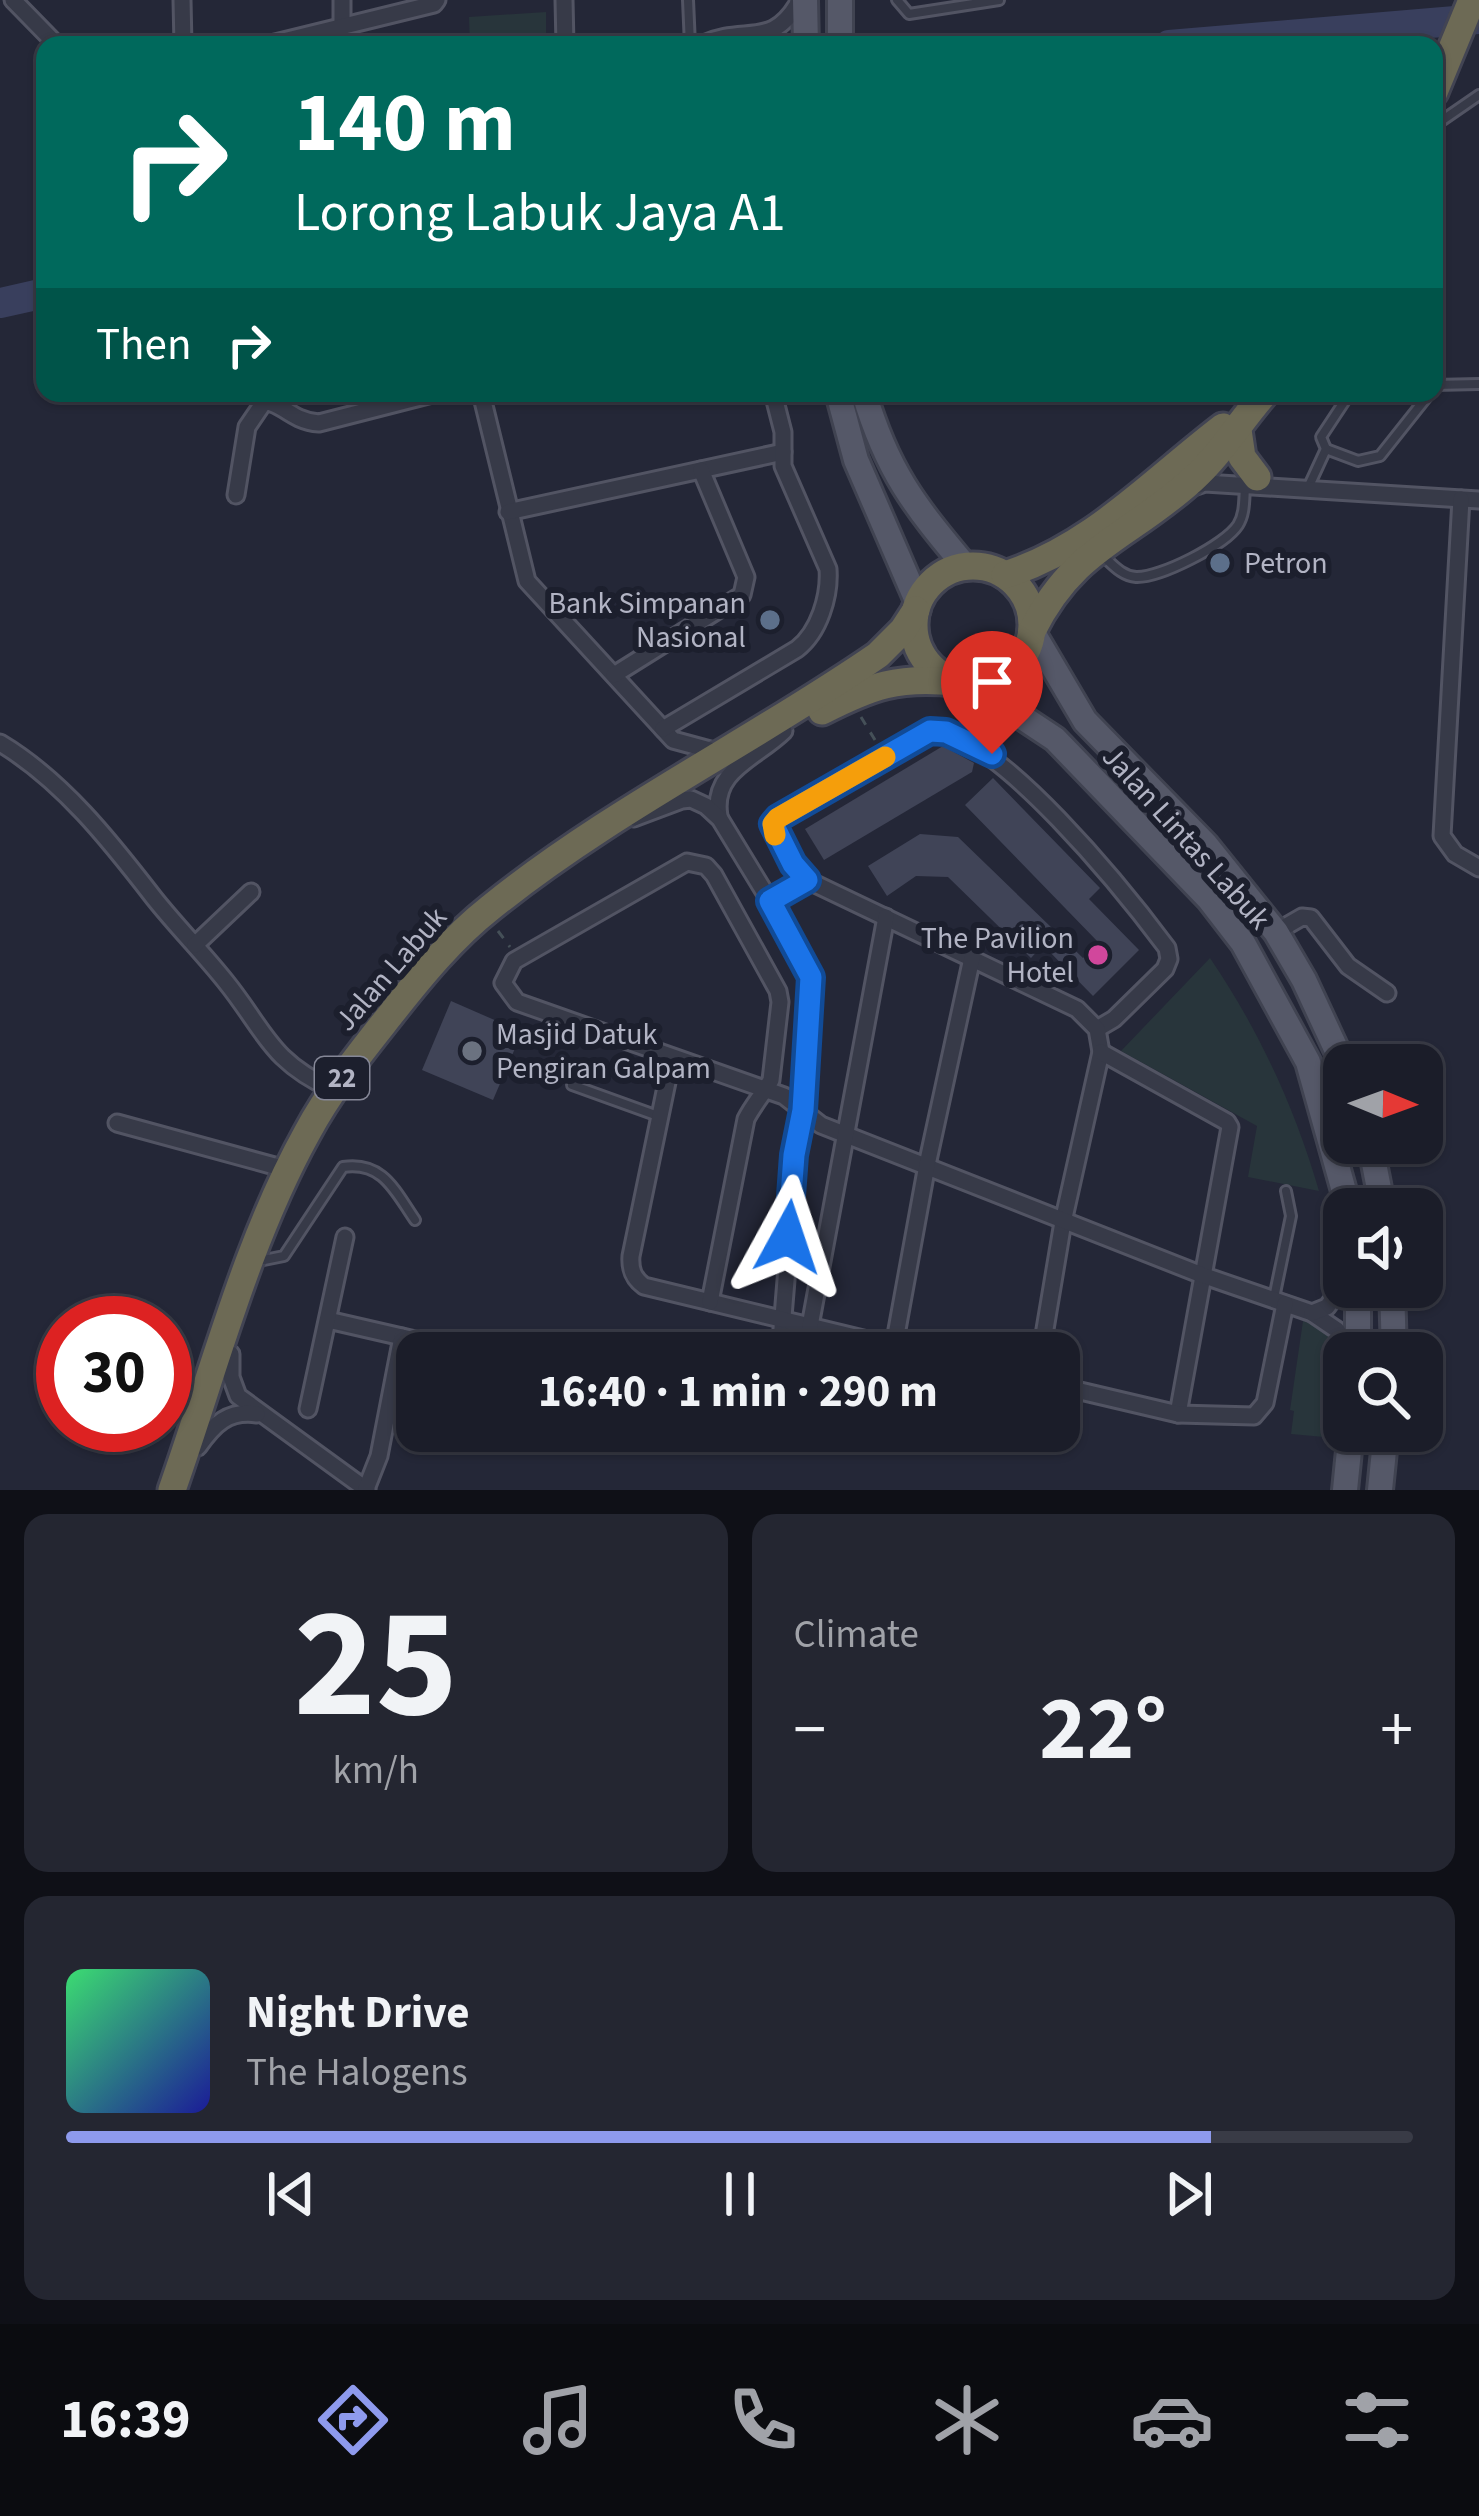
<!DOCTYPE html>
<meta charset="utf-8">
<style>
:root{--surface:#1b1d29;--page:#242631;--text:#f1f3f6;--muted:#a0a2a8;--line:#393b46;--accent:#8e9aed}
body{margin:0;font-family:"Source Sans 3",sans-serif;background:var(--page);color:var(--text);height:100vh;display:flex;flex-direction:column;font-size:45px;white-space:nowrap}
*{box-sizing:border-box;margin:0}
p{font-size:39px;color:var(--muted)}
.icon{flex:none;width:66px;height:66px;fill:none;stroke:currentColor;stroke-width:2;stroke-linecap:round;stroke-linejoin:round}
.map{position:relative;height:1490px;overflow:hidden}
.sheet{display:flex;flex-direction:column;gap:24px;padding:24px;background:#0f1017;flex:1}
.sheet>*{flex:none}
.guide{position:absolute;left:36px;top:36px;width:1407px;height:366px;border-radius:24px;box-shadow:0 3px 9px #0004,0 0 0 3px var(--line);background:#00695c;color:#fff;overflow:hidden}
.needle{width:78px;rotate:91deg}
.fabs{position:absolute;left:1323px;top:1044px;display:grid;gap:24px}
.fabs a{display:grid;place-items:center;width:120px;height:120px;border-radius:24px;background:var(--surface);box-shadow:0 3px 9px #0004,0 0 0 3px var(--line);font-size:60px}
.speed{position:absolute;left:36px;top:1296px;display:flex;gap:24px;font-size:60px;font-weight:700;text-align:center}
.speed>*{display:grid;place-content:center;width:156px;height:156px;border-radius:50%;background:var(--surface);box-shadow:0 3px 9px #0004,0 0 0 3px var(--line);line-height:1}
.speed .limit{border:18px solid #d22;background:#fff;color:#111}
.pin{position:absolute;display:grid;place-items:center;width:102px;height:102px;color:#fff;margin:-123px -51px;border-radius:50% 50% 50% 0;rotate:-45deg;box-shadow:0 0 12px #0007}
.pin .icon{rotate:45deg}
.me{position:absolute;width:132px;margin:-66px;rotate:5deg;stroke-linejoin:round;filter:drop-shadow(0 0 9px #0008)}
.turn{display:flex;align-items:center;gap:42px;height:252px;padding:0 60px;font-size:54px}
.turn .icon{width:156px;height:156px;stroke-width:2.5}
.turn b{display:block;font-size:84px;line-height:102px}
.then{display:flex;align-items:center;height:114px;padding:0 60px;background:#0003;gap:24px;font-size:45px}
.big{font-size:90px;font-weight:700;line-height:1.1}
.sheet .tile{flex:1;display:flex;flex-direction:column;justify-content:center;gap:18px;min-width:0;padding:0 42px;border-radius:24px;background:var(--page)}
.sheet .dial{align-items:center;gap:0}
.dial b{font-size:156px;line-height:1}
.song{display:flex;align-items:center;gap:36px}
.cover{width:144px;height:144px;border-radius:18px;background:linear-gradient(135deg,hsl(140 70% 55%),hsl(240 70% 35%))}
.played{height:12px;border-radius:6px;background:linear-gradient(90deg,var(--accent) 85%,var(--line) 85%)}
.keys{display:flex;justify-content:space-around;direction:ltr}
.heat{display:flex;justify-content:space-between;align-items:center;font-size:66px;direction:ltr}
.sheet .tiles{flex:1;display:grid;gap:24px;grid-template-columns:1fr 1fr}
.tile:last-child{grid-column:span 2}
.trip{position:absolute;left:396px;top:1332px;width:684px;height:120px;border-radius:24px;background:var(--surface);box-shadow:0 3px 9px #0004,0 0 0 3px var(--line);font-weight:700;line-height:120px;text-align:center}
.tab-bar{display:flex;height:192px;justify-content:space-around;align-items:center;background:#0b0c10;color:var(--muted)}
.tab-bar .icon{width:84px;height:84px}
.tab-bar .current{color:var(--accent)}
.tab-bar b{font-size:54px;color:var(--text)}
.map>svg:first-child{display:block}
.green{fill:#28353b}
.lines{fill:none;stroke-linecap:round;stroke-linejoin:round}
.river{stroke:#393f5d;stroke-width:30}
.building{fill:#404457}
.lane-casing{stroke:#525463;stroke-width:14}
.street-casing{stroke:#525463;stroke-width:21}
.primary-casing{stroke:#404351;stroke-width:30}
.highway-casing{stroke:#424453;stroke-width:33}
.path{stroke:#455058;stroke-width:3;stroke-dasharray:9 9;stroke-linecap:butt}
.lane{stroke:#373a48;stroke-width:8}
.street{stroke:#373a48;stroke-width:15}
.primary{stroke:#555868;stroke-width:24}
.highway{stroke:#6d6a55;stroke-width:27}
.route-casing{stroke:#114b97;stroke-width:30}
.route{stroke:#1a73e8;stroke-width:21}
.slow{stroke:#f59e0b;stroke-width:21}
.service-dot{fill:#5c6f8a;stroke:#1c1f2d;stroke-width:4.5}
.hotel-dot{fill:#d1479c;stroke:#1c1f2d;stroke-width:4.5}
.worship-dot{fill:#6b7280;stroke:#1c1f2d;stroke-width:4.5}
.labels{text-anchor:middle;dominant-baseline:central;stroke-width:12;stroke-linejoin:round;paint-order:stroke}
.shield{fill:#1c1f2d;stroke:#858797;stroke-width:3}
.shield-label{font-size:27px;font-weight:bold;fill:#b2b4c4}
.poi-label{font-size:30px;fill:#b2b4c4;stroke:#1c1f2d;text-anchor:start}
.street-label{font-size:30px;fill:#b2b4c4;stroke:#1c1f2d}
</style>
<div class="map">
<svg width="1479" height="1490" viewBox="0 0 1479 1490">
<rect width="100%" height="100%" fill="#242737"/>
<g class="green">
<polygon points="546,12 546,45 470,45 469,17"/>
<path d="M1210 958C1259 1030 1295 1108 1319 1191L1248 1177 1257 1126 1121 1051Z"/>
<polygon points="1303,1321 1330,1330 1324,1437 1291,1434 1294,1411 1290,1410"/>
</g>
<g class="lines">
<g class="river">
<polyline points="1169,45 1479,19"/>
<polyline points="0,303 45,293"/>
</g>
</g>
<g class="building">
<polygon points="943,746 974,763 972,772 824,860 805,829"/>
<polygon points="993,778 1100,888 1089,899 1139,950 1093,996 1043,945 1031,958 948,877 916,876 887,896 868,866 920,834 958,837 1083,958 1099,943 965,805"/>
<polygon points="451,1001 522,1032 493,1100 422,1070"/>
</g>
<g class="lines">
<defs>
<g id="lane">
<polyline points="688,0 690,45"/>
<polyline points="897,0 909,14 999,0"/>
<polyline points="1434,126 1479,95"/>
<polyline points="1434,385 1479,384"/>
<polyline points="1326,449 1358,461 1380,456 1430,393"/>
<polyline points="1308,488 1326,449 1321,437 1350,393"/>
<path d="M1104 557C1113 565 1122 576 1136 577 1160 578 1225 545 1238 525 1245 514 1244 500 1245 487"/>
<polyline points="572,1085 658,1116"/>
<path d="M264 1260 284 1256 343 1167C383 1161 395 1191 415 1220"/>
<polyline points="1274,1298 1291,1216 1286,1191"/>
</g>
<g id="street">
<polyline points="13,0 57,45"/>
<polyline points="182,0 183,45"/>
<polyline points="342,0 342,27"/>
<polyline points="564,0 565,45"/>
<polyline points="267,45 434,4 437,0"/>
<path d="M701 45C746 24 772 51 800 0"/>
<polyline points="481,393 527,581 673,740 721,753"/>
<polyline points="1193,487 1205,483 1479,500"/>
<path d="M236 495 247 427 264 402C280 400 290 421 319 423L436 393"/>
<polyline points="1461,499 1442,836 1455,854 1479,868"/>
<polyline points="508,512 783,452"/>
<polyline points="614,675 742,595 746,577 701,470"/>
<path d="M663 729 797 649C819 632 830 596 828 569L783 466V432L773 393"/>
<path d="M0 743C62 780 110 841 154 898 177 927 203 953 226 982 266 1032 269 1060 333 1090"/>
<path d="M719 816C711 770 757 758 784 731"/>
<polyline points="634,818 682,800 691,799 706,806 720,819 770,901 811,977 780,1353"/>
<path d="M807 880 793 864 774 832 779 818 930 731C994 727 1129 897 1167 948L1169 959 1165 969 1114 1019 1097 1029"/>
<polyline points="770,901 807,880 1077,1009 1097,1029 1101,1052 1063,1222 1041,1353"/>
<polyline points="1276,932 1302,917 1311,918 1348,966 1387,993"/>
<polyline points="195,945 251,892"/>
<polyline points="1101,1052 1227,1122 1230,1127 1178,1414"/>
<path d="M672 1058 631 1256C630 1269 633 1278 644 1286L921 1353"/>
<polyline points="117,1123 289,1170"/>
<path d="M710 1302 746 1119C753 1105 764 1093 771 1080L780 1002 778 991 714 875 706 866 687 862 514 961 503 983 517 1002 784 1096 821 1125 1202 1275 1312 1313 1337 1330 1352 1353"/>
<polyline points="1312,1313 1327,1307 1344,1284"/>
<polyline points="328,1320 402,1337"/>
<polyline points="810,1326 886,917"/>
<polyline points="894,1346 927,1165 972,958"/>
<polyline points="231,1354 231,1377 238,1396 367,1490"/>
<polyline points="1059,1386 1178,1414 1254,1416 1265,1403 1285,1304"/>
<polyline points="308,1409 345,1237"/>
<path d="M198 1447C214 1424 228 1410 257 1414"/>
<polyline points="366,1489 379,1456 402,1337 472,1353"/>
</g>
<g id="primary">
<polyline points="805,0 806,45"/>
<polyline points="840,45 840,0"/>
<polyline points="838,393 856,460 918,603"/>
<path d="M864 393C887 471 914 505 965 566"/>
<polyline points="1032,631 1085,721 1206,845 1276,932 1304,980 1344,1066"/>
<polyline points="972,684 1055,739 1209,899 1243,943 1308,1062 1349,1209"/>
<polyline points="1370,1143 1383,1209"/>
<polyline points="1358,1287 1358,1353"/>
<polyline points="1392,1287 1394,1353"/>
<polyline points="1345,1490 1351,1431"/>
<polyline points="1380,1490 1386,1431"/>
</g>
<g id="highway">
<polyline points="1434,92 1472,0"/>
<polyline points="1238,430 1242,457 1257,477"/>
<circle cx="973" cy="625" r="59"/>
<path d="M1005 575C1093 547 1152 481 1223 427"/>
<path d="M1032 631C1074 546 1129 538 1193 479 1221 454 1240 421 1265 393"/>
<path d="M822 711C871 686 898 676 955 682"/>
<path d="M172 1490C214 1371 246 1243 307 1133 330 1090 361 1052 391 1014 421 976 452 938 490 908 610 811 752 742 878 655L903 630 916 610"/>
</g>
</defs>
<use href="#lane" class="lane-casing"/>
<use href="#street" class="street-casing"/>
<use href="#primary" class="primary-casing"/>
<use href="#highway" class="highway-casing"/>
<g class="path">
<polyline points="861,717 878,745"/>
<polyline points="498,931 510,947"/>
</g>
<use href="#lane" class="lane"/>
<use href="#street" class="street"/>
<use href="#primary" class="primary"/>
<use href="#highway" class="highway"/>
</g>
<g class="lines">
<defs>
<polyline id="route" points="788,1237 794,1155 803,1110 811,977 770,901 807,880 793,864 773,824 778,818 930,731 946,732 992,754"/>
</defs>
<use href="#route" class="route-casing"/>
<use href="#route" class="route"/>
<polyline class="slow" points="775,835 773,824 778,818 885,757"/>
</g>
<g class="service-dot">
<circle cx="1220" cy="563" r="12"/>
<circle cx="770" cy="620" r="12"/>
</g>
<circle class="hotel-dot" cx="1098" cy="955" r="12"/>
<circle class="worship-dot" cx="472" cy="1051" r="12"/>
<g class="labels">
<rect class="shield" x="315" y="1057" width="54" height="42" rx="9"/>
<g class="shield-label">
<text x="342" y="1078">22</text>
</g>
<g class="poi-label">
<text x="1244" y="563">Petron</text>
<text x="746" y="603" text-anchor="end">Bank Simpanan<tspan x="746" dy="34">Nasional</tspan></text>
<text x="1074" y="938" text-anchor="end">The Pavilion<tspan x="1074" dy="34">Hotel</tspan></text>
<text x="496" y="1034">Masjid Datuk<tspan x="496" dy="34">Pengiran Galpam</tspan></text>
</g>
<g class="street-label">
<text transform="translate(1186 838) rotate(48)">Jalan Lintas Labuk</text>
<text transform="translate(391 969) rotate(-49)">Jalan Labuk</text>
</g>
</g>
</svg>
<div class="fabs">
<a><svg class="needle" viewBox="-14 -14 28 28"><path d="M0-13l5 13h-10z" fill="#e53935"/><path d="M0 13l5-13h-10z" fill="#a0a2a8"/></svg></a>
<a><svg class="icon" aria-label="sound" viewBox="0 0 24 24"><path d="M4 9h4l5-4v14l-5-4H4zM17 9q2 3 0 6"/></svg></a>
<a><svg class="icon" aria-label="search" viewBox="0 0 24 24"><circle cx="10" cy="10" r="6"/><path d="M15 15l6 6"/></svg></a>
</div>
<div class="speed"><div class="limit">30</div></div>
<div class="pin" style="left:992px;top:754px;background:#d93025"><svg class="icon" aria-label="arrive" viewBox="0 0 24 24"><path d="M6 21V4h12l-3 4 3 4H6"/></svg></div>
<svg class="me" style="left:788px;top:1237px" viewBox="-20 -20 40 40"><path d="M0-17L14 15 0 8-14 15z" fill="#1a73e8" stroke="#fff" stroke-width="4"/></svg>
<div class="trip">16:40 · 1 min · 290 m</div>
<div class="guide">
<div class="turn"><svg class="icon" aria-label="right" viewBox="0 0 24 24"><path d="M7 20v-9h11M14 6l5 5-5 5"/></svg><div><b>140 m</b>Lorong Labuk Jaya A1</div></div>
<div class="then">Then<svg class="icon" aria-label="right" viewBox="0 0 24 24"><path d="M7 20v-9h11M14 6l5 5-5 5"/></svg></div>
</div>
</div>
<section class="sheet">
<div class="tiles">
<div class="tile dial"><b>25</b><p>km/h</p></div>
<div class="tile"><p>Climate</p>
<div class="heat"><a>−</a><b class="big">22°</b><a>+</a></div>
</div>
<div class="tile">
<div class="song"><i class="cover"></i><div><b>Night Drive</b><p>The Halogens</p></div></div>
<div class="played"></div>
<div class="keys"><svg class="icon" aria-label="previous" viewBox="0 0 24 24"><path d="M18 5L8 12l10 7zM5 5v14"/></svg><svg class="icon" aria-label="pause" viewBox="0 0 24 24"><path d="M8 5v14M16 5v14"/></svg><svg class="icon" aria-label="next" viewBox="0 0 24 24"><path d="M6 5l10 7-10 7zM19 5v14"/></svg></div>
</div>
</div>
</section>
<nav class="tab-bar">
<b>16:39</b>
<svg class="icon current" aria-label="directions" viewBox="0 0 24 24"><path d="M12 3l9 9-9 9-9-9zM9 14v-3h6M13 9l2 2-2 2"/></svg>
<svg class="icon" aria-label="music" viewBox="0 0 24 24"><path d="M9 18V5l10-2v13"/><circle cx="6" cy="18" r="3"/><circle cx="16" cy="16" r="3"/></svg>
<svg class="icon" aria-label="phone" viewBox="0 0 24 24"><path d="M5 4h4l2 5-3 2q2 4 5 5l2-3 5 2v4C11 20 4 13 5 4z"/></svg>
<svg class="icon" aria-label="climate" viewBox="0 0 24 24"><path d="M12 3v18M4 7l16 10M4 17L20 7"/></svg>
<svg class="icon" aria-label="car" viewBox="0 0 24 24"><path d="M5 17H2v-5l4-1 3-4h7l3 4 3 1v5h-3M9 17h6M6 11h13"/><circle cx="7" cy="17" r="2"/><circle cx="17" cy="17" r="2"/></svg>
<svg class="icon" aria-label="filters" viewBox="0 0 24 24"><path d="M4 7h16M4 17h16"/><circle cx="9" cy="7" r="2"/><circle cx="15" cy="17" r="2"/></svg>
</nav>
